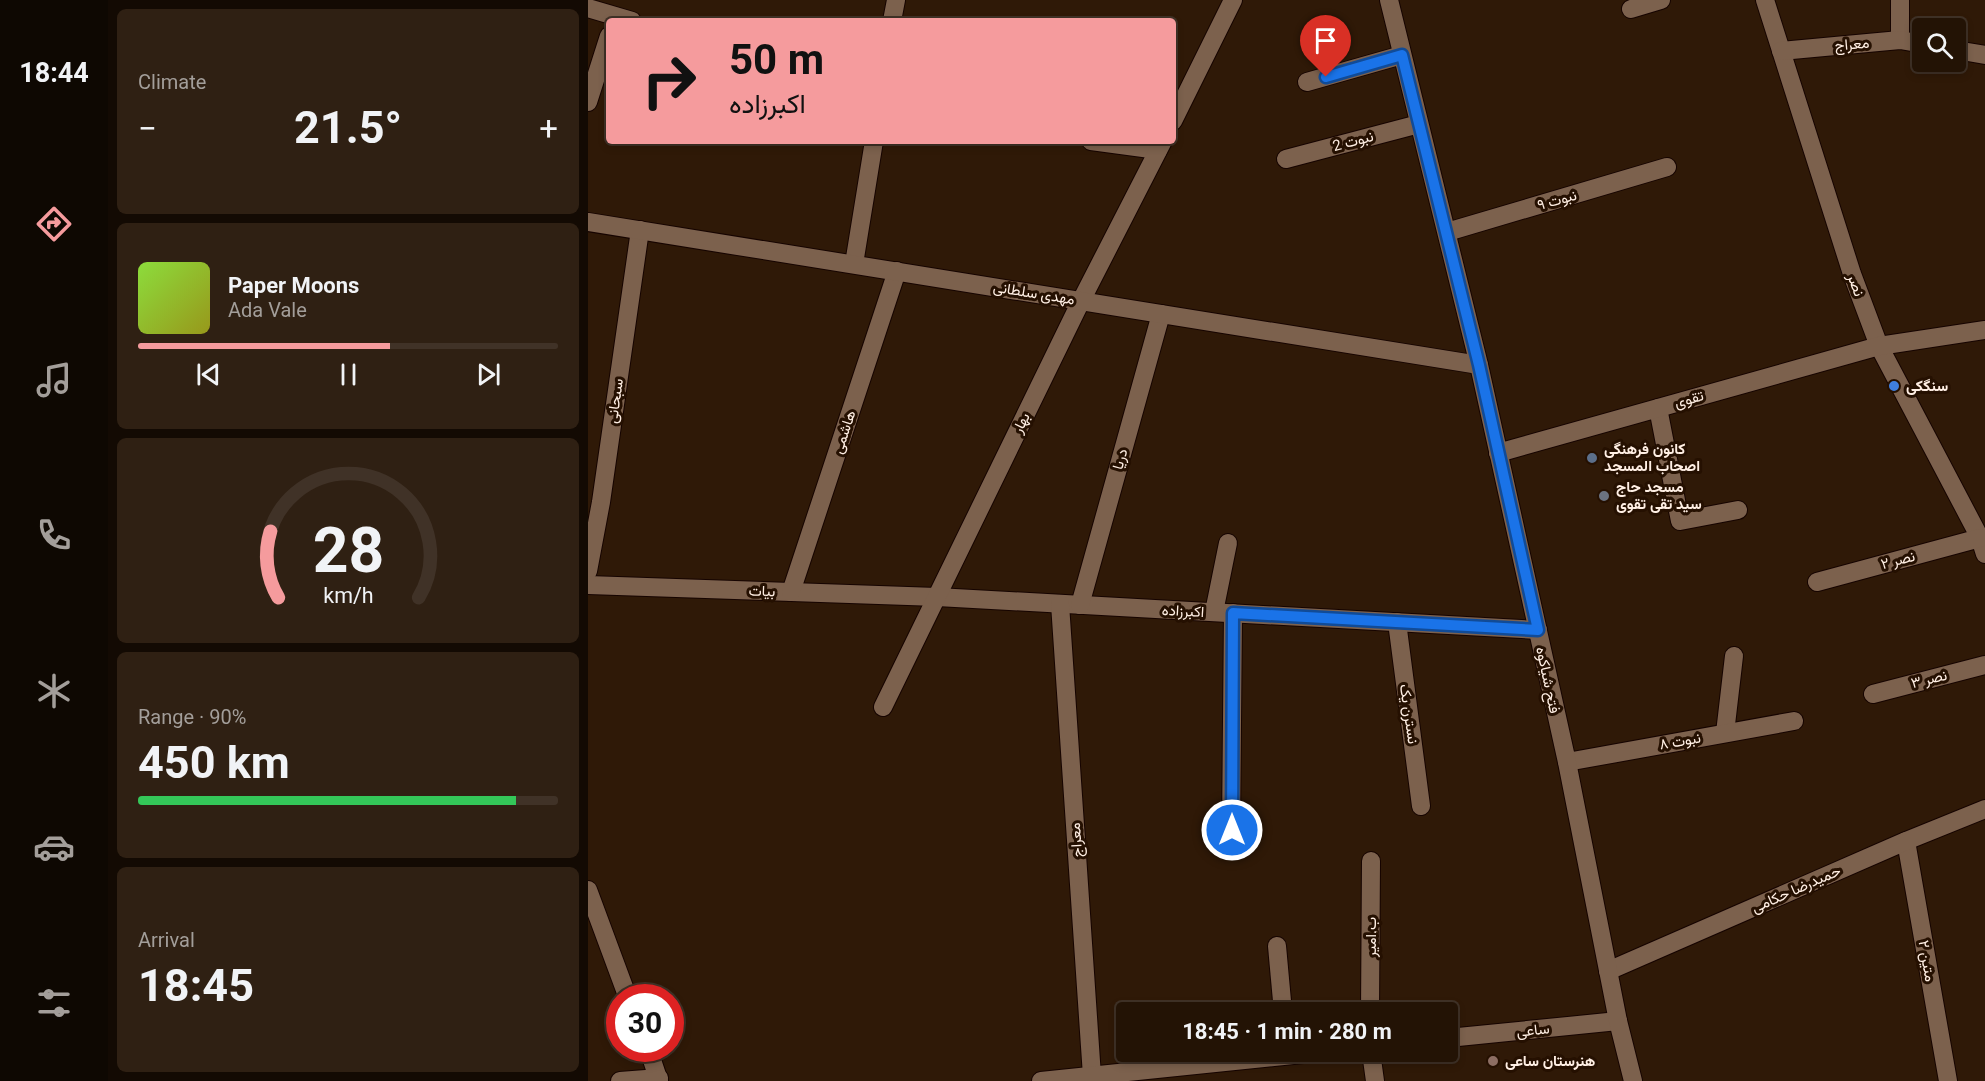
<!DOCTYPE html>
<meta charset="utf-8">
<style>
:root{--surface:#231305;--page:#2f2013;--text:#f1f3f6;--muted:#a39e9a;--line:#403227;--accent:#f59b9d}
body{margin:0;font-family:Roboto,Vazirmatn,sans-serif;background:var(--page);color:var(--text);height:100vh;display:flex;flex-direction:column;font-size:22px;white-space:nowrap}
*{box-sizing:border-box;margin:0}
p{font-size:20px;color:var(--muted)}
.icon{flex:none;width:33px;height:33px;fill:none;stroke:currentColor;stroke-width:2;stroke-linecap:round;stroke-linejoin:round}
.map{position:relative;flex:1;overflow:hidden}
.sheet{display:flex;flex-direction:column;gap:9px;padding:9px;background:#130a03;width:480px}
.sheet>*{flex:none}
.top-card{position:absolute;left:18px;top:18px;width:570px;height:126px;border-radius:6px;box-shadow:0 3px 9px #0003,0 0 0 2px var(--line);background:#f59b9d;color:#111;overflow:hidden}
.fabs{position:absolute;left:1324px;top:18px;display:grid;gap:12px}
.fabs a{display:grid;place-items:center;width:54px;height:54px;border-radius:6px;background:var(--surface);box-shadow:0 3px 9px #0003,0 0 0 2px var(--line);font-size:30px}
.speed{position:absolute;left:18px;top:984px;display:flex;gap:12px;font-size:30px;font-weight:700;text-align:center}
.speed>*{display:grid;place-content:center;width:78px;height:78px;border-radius:50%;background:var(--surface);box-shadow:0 3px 9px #0003,0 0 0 2px var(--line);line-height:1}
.speed .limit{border:9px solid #d22;background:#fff;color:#111}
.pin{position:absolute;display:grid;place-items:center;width:51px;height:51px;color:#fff;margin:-62px -26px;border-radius:50% 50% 50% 0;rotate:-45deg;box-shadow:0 0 6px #0007}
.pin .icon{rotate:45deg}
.me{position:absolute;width:66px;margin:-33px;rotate:0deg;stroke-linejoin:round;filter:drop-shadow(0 0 4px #0008)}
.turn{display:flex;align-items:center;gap:21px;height:126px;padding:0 24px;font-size:27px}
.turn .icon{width:78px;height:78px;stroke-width:2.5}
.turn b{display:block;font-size:42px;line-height:51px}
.big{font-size:45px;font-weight:700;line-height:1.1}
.sheet .widget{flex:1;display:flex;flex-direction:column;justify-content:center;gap:9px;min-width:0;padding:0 21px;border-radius:9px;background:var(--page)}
.sheet .dial{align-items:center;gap:0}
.dial svg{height:156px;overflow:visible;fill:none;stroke:var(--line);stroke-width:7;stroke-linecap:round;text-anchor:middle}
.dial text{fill:var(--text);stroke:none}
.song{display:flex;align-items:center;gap:18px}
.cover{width:72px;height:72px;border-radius:9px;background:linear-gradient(135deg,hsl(90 70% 55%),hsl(60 70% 35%))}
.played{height:6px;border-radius:3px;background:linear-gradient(90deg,var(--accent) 60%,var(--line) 60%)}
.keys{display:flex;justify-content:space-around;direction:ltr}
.heat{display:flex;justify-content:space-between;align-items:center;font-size:33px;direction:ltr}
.charge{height:9px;border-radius:4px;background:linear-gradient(90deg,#34c759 90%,var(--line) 0)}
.trip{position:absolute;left:528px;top:1002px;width:342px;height:60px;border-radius:6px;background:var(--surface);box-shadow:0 3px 9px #0003,0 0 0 2px var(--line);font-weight:700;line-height:60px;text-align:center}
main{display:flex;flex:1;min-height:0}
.tabs{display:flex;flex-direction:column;width:108px;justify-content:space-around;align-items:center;background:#0e0802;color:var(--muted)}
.tabs .icon{width:42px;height:42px}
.tabs .current{color:var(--accent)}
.tabs b{font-size:27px;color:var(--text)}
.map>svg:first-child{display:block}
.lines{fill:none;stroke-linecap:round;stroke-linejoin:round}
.minor-casing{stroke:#160400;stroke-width:20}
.tertiary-casing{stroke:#160400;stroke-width:20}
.minor{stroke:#7c614d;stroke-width:18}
.tertiary{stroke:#7c614d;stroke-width:18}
.route-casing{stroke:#114b97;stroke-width:15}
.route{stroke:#1a73e8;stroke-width:10}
.shop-dot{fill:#3f7fe0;stroke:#251001;stroke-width:2}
.service-dot{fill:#5c6f8a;stroke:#251001;stroke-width:2}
.worship-dot{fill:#6b7280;stroke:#251001;stroke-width:2}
.education-dot{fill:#8d6e63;stroke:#251001;stroke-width:2}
.labels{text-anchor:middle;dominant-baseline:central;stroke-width:6;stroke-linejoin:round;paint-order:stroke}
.street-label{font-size:15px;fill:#ffefe4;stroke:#251001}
.poi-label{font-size:15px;font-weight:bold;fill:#ffefe4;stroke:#251001;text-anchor:start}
</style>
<main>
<nav class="tabs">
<b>18:44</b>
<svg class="icon current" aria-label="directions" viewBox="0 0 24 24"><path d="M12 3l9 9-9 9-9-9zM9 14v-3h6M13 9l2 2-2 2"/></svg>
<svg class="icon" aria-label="music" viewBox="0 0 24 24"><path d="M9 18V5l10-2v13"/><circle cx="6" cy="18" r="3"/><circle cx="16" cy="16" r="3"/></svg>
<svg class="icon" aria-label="phone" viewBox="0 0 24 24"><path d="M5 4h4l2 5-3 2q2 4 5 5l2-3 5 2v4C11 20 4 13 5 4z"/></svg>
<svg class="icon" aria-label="climate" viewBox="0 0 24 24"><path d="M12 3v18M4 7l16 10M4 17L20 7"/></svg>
<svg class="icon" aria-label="car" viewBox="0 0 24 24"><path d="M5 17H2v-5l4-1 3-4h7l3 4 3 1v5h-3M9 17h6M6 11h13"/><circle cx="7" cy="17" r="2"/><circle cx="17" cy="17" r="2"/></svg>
<svg class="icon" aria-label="filters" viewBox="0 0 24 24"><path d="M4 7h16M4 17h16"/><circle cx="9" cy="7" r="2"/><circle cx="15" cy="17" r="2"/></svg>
</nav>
<section class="sheet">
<div class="widget"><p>Climate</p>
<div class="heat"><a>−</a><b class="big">21.5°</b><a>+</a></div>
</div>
<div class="widget">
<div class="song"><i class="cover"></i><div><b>Paper Moons</b><p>Ada Vale</p></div></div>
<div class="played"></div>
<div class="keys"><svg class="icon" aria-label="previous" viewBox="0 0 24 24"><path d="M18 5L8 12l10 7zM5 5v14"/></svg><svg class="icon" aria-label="pause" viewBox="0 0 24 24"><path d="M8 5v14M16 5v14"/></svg><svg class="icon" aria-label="next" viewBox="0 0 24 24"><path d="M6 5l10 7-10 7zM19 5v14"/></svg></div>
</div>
<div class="widget dial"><svg viewBox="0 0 100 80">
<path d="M14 69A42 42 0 1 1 86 69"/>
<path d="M14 69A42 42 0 0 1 10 35" stroke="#f59b9d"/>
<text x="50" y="56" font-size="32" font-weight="700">28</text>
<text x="50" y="72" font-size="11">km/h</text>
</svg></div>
<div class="widget"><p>Range · 90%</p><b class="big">450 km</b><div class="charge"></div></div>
<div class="widget"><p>Arrival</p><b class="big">18:45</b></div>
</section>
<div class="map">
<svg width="1397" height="1081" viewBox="0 0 1397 1081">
<rect width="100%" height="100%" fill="#2f1907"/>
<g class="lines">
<defs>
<g id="minor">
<polyline points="1177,0 1264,274 1291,346 1392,538 1397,554"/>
<polyline points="0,8 44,21"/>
<polyline points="1043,9 1073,0"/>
<polyline points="304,21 308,0"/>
<polyline points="1312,40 1312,0"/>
<polyline points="1368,50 1397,55"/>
<polyline points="1193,51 1312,40 1335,44"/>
<polyline points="719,82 814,55"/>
<polyline points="0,102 21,36"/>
<polyline points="585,121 645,0"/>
<polyline points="503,141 570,150"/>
<polyline points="698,159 831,124"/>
<polyline points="859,232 1079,167"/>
<polyline points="266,264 286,141"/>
<polyline points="1070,408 1092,521 1150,510"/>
<polyline points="910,453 1291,346 1397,330"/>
<polyline points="0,571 13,502 52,230"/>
<polyline points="1229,582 1392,538"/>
<polyline points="0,585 349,597 950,630"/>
<polyline points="203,592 309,271"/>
<polyline points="472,604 504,1076"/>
<polyline points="492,605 573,314"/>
<polyline points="626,612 640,543"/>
<polyline points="809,622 833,806"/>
<polyline points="1285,694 1397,665"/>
<polyline points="295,707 493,301 575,141"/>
<polyline points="1137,733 1146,656"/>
<polyline points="979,762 1206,721"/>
<polyline points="643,830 645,613"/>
<polyline points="1318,841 1360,1081"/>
<polyline points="0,890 40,998"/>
<polyline points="689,946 695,1012"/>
<polyline points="1020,971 1318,841 1397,809"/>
<polyline points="782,1012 783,861"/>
<polyline points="860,1038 1030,1021"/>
<polyline points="60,1048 71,1081"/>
<polyline points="783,1052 787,1081"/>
<polyline points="32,1081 71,1078"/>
<polyline points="453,1081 734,1052"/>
</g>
<g id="tertiary">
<polyline points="801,0 891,365 979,762 1030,1021 1045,1081"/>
<polyline points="0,222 891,365"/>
</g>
</defs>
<use href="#minor" class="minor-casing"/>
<use href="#tertiary" class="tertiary-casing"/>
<use href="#minor" class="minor"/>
<use href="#tertiary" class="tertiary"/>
</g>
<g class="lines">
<defs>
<polyline id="route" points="644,830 645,613 950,630 891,365 814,55 738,77"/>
</defs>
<use href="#route" class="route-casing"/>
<use href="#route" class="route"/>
</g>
<circle class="shop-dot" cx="1306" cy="386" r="6"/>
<circle class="service-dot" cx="1004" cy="458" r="6"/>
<circle class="worship-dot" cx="1016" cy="496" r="6"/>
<circle class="education-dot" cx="905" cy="1061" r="6"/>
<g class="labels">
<g class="street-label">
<text transform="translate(1264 44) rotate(-5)">معراج</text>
<text transform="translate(765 141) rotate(-15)">نبوت 2</text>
<text transform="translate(969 200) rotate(-16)">نبوت ۹</text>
<text transform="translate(1268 285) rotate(70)">نصر</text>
<text transform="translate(446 293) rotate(9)">مهدی سلطانی</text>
<text transform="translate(1101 399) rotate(-16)">تقوی</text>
<text transform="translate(27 401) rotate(-82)">سبحانی</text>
<text transform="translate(433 423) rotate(-64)">بهار</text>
<text transform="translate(256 432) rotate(-72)">هاشمی</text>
<text transform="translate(532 459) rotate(-74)">دریا</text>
<text transform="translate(1310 560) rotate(-15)">نصر ۲</text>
<text transform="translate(174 591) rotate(2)">بیات</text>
<text transform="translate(595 611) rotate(3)">اکبرزاده</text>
<text transform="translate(1341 679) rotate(-14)">نصر ۳</text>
<text transform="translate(960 680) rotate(78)">فتح شیاکوه</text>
<text transform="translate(821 714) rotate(82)">نسترن یک</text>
<text transform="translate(1092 741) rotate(-10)">نبوت ۸</text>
<text transform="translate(488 840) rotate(-94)">معراج</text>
<text transform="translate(1208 889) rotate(-24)">حمیدرضا حکامی</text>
<text transform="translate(783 937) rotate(-90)">ب.امیر</text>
<text transform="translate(1339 961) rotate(80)">متین ۲</text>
<text transform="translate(945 1030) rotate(-6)">ساعی</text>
</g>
<g class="poi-label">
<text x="1318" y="386">سنگکی</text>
<text x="1016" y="449">کانون فرهنگی<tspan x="1016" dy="17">اصحاب المسجد</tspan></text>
<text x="1028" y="487">مسجد حاج<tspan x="1028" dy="17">سید تقی تقوی</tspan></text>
<text x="917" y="1061">هنرستان ساعی</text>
</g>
</g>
</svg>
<div class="fabs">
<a><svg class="icon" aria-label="search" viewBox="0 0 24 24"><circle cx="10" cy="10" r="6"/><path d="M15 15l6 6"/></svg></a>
</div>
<div class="speed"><div class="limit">30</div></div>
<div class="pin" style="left:738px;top:77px;background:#d93025"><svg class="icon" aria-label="arrive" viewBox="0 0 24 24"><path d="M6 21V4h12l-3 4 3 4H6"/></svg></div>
<svg class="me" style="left:644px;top:830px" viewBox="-20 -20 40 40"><circle r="17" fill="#1a73e8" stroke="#fff" stroke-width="3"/><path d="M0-11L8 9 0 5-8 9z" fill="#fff"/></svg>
<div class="trip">18:45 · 1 min · 280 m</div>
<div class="top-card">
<div class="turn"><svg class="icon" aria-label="right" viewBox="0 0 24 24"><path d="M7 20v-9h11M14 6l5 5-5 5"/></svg><div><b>50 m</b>اکبرزاده</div></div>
</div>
</div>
</main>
